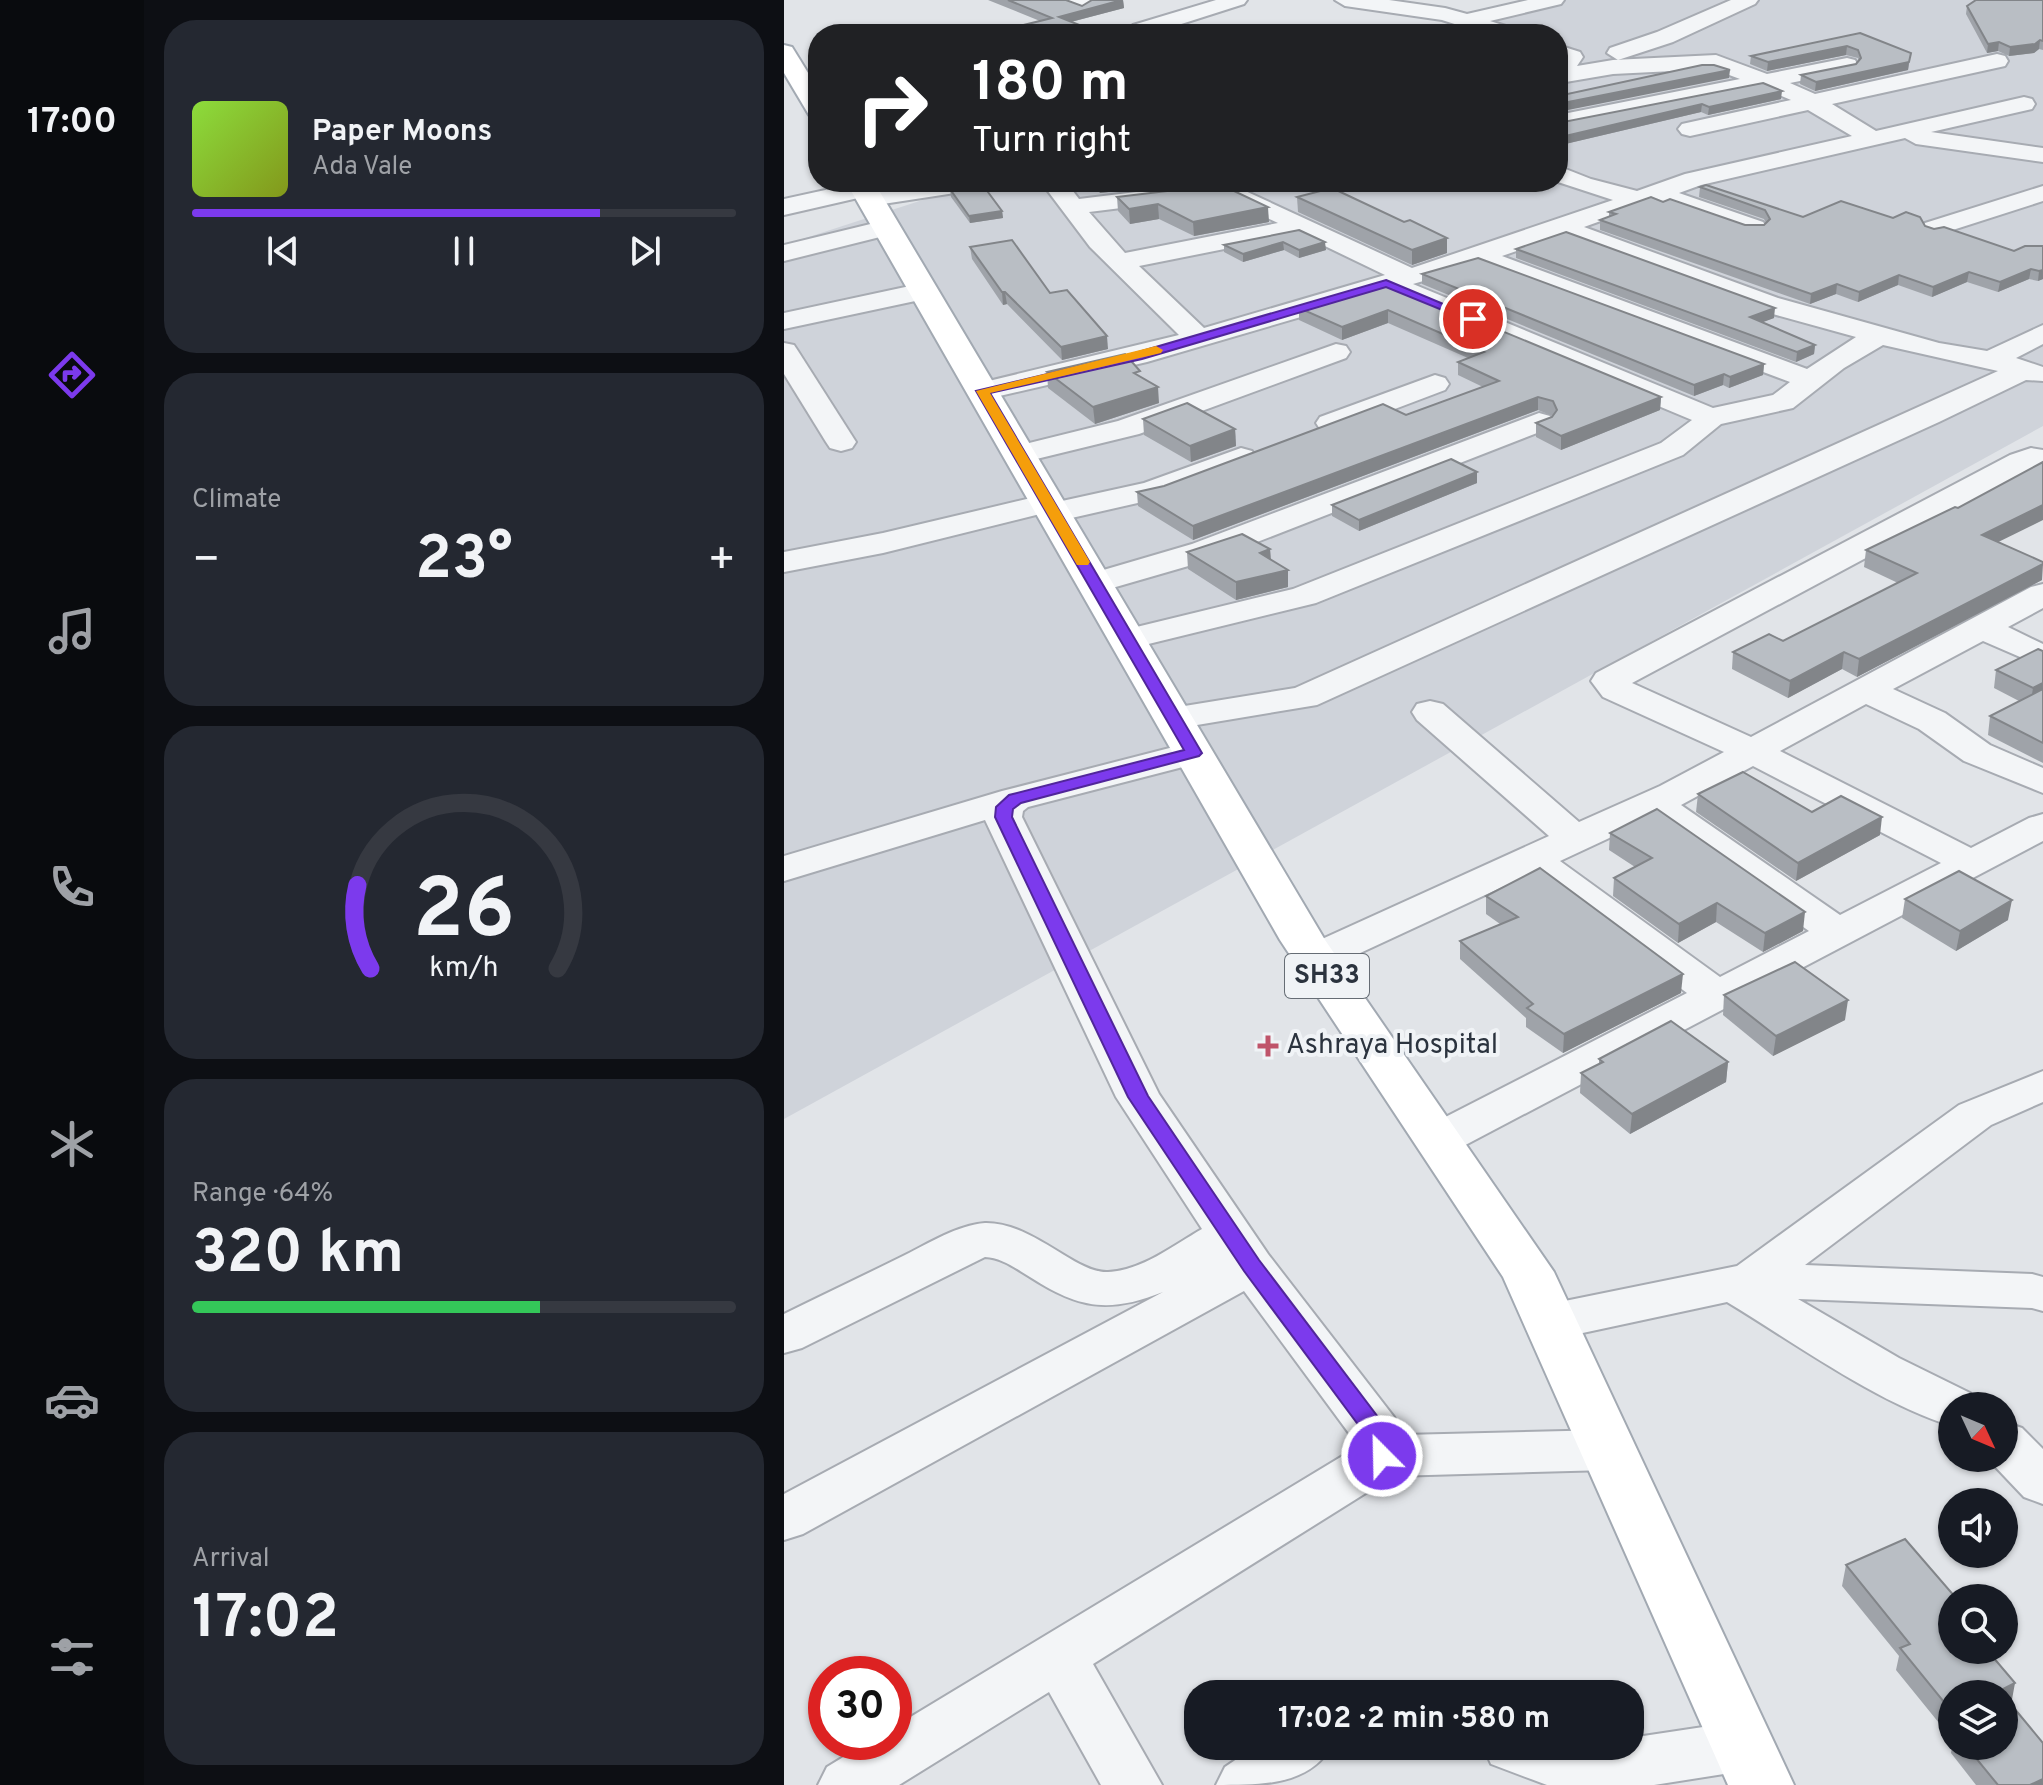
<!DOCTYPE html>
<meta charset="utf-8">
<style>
:root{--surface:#171b24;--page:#242831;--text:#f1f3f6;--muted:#9ea1a6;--line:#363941;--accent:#7c3aed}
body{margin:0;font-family:Overpass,sans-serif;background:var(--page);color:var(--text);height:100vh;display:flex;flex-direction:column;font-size:30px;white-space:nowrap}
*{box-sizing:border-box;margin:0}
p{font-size:26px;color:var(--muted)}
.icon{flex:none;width:44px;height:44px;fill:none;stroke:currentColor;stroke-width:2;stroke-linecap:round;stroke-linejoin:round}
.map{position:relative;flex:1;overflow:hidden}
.details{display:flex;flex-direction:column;gap:20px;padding:20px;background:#0d0f14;width:640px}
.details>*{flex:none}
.guide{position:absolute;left:24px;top:24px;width:760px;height:168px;border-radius:32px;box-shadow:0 2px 6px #0004;background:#202124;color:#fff;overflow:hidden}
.needle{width:52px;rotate:134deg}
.controls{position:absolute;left:1154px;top:1392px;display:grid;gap:16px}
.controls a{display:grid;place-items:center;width:80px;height:80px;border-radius:50%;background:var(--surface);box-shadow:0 2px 6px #0004;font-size:40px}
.speed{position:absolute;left:24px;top:1656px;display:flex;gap:16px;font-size:40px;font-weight:700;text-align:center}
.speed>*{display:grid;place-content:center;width:104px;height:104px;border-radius:50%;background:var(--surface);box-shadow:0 2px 6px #0004;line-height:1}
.speed .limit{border:12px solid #d22;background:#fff;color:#111}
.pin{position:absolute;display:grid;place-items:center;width:68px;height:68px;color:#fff;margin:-34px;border:4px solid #fff;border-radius:50%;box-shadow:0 2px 8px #0007}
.me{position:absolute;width:88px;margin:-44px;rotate:337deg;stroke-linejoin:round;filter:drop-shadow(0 0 6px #0008)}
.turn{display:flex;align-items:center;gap:28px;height:168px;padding:0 32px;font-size:36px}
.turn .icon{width:104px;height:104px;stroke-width:2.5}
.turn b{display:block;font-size:56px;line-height:68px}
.big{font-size:60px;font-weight:700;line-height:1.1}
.details .card{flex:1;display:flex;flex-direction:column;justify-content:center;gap:12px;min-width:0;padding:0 28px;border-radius:32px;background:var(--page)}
.details .dial{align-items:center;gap:0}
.dial svg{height:208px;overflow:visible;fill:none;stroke:var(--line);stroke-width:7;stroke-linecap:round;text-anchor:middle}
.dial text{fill:var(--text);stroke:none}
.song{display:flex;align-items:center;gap:24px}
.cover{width:96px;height:96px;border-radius:12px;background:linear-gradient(135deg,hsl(90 70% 55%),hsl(70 70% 35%))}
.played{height:8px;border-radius:4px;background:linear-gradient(90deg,var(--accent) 75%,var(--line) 75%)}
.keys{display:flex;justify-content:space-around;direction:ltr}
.heat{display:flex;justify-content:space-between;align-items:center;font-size:44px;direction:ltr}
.charge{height:12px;border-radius:6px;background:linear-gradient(90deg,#34c759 64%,var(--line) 0)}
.trip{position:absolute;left:400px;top:1680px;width:460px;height:80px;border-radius:32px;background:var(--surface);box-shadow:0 2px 6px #0004;font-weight:700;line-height:80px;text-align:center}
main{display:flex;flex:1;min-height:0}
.dock{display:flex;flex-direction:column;width:144px;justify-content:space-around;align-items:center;background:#090b0e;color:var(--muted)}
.dock .icon{width:56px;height:56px}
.dock .current{color:var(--accent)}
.dock b{font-size:36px;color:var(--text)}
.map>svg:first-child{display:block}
.built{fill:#cfd3da}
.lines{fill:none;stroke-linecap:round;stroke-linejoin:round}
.minor-casing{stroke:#a7abb2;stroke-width:4}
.major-casing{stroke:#a2a9b2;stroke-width:4}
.minor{fill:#f3f5f7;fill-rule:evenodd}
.major{fill:#fff;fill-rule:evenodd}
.wall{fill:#9fa3a9}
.shaded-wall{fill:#828589}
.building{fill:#b9bec4;stroke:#828589;stroke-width:2}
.route{fill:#7c3aed;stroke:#51269a;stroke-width:2}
.slow{fill:#f59e0b}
.poi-dot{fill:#bf546a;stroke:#f0f3f6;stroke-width:3}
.labels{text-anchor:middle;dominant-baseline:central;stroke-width:8;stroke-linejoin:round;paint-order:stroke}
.shield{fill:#f0f3f6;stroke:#666d75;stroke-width:2}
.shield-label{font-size:26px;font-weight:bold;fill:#2b333e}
.poi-label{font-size:28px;fill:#2b333e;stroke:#f0f3f6;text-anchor:start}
</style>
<main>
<nav class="dock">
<b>17:00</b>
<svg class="icon current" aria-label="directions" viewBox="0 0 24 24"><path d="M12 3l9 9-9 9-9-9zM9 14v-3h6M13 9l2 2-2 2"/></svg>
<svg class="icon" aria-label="music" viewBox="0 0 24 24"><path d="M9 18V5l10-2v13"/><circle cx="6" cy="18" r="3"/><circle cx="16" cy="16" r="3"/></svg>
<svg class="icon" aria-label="phone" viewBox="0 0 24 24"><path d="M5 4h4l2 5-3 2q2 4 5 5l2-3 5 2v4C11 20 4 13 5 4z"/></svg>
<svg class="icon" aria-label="climate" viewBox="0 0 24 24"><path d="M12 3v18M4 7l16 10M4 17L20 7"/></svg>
<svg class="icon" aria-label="car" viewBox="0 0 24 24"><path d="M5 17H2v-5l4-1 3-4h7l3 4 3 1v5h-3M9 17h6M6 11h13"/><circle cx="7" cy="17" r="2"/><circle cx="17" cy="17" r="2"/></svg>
<svg class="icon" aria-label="filters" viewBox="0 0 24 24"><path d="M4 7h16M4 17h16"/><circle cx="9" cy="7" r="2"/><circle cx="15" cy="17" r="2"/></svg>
</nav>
<section class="details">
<div class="card">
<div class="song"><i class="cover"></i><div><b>Paper Moons</b><p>Ada Vale</p></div></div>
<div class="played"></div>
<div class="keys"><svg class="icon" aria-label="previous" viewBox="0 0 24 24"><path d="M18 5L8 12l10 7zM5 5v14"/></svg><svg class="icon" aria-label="pause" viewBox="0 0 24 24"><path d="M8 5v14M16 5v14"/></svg><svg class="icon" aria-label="next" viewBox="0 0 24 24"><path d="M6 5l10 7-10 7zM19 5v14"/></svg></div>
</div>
<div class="card"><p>Climate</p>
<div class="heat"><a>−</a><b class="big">23°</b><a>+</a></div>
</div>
<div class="card dial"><svg viewBox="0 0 100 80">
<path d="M14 69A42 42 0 1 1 86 69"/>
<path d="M14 69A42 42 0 0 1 9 37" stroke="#7c3aed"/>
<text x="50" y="56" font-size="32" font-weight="700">26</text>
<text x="50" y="72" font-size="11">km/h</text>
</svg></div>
<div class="card"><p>Range · 64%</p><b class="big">320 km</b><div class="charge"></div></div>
<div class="card"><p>Arrival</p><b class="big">17:02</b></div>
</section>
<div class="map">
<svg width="1259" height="1785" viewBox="0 0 1259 1785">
<rect width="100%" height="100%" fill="#e1e4e8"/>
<polygon class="built" points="758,0 1259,0 1259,426 0,1119 0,245 194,182 774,182 774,34 653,34"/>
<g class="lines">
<defs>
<g id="minor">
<polygon points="275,0 306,0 310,5 300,11 278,4"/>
<polygon points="432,0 463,0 460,4 366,34 349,34 346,30 349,25"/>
<polygon points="551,0 605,0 661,8 683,14 744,0 780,0 777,4 706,21 731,29 734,34 702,34 658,20 561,6"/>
<polygon points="947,0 974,0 971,4 889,42 834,60 823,53 826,48 873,32"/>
<path d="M774 45 796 52 799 57 793 66 829 60 932 55 983 74 1063 58 1071 60 1074 65 1071 70 1006 83 1031 94 1213 54 1221 56 1224 61 1221 66 1048 104 1092 131 1240 97 1248 99 1251 104 1248 109 1147 132 1259 148V162L1132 144 1121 138 917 185 895 193 979 222 983 227 979 232H961L872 201 800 227 994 298 1155 343 1203 351 1259 325V344L1232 358 1259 367V381L1242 380 1155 422 533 705 389 729 376 726 371 718 376 710 511 688 1214 371 1099 345 1060 368 1009 408 937 424 899 455 532 603 344 649 332 646 327 639 332 632 509 589 877 443 908 420 602 292 363 362 198 400 188 397 183 391 188 385 395 335 306 247 257 182H282L295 199 426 183 457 189 628 268 829 200 774 182V166L807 179 853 191 901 174 1068 136 1024 110 906 136 898 134 894 129 898 124 1007 100 979 88 774 129V115L956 79 929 69 829 74 776 83ZM426 197 450 202 494 223 341 253 305 212ZM516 234 601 275 420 328 355 266ZM776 236 974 310 1072 337 1023 369 718 256ZM694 265 1006 382 989 395 929 408 629 284Z"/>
<polygon points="78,182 89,184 91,191 149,182 209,182 206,187 197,189 86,206 77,204 74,198 0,215 0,199"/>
<polygon points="1259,186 1259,201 1150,236 1141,233 1137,228 1141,223"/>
<polygon points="103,220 112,223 116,228 112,233 0,261 0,245"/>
<polygon points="140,283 150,285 153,291 150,297 0,329 0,313"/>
<polygon points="0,343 10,345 14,351 72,442 68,448 57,451 46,448 42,442 0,374"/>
<polygon points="552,344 562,346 566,352 562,358 355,434 236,463 225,460 221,454 225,448 334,421"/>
<polygon points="651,375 661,378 665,384 661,390 558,429 547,432 536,429 532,423 536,417"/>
<polygon points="755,413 766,416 770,422 766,428 432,558 311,593 299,590 294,583 299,576 408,544"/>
<polygon points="457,448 468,451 472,457 468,463 380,497 270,522 259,519 256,514 99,553 0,572 0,552 99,533 264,494 275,496 278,501 360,483"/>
<path d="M1247 448 1259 450V468L1248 469 848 683 967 737 1247 587 1259 584V608L1224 627 1259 644V667L1199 641 1109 689 1161 713 1206 745 1259 768V793L1180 761 1135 729 1082 704 996 751 1187 848 1245 818 1259 814V841L670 1151 654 1155 638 1151 631 1140 638 1129 903 993 744 875 546 967 531 971 516 967 510 958 516 949 765 836 633 720 628 712 633 704 646 701 659 704 795 822 876 786 940 752 819 697 807 681 812 673 1226 455ZM969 766 1157 863 1056 915 897 805ZM866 819 1025 931 936 977 776 861Z"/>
<path d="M409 742 422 745 427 753 422 761 244 807 239 811 238 817 375 1094 484 1254 610 1417 619 1435 824 1430 842 1436 850 1450 842 1464 824 1470 609 1476 309 1664 378 1785H317L265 1692 115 1785H34L43 1767 84 1742H110V1727L570 1449 567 1436 460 1291 19 1534 0 1540V1494L379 1292C324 1314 294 1308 246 1277 231 1268 218 1258 201 1257L18 1348 0 1353V1314C40 1294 81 1275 121 1255 145 1243 174 1225 201 1223 249 1222 292 1274 324 1272 357 1271 390 1245 418 1229L332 1097 201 820 0 881V856L218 791Z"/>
<path d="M1259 1071V1102L1207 1125 1021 1265 1248 1274 1259 1277V1311L1248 1308 1014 1299 1115 1358 1186 1393 1193 1406H1168V1426C1093 1403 1011 1343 943 1302L766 1340 749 1335 741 1322 749 1309 766 1304 953 1266 1175 1105Z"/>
<polygon points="1220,1422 1238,1428 1259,1449 1259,1504 1240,1497 1203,1458 1220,1458"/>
<polygon points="959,1721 980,1728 988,1746 980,1764 959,1771 870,1785 763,1785 707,1764 699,1746 846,1746 846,1738"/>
<path d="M472 1746H548C524 1785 481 1785 432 1785L441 1767Z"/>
</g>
<g id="major">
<polygon points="0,45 8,47 34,89 34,118 25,115 0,73"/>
<polygon points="62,182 90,182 541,940 770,1272 1010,1785 944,1785 719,1277 496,940"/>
</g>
</defs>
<use href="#minor" class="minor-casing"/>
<use href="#major" class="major-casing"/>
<use href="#minor" class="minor"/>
<use href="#major" class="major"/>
</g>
<g class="wall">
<polygon points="204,0 282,0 298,6 339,0 340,8 287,22 256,21"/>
<polygon points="1259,0 1259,50 1255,49 1250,53 1225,56 1214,51 1203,53 1182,14 1183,6"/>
<polygon points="1076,33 1127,53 1124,70 1031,91 1016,84 1017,75 1072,64 1075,61 1074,58 1062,55 983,71 966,64 967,56"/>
<polygon points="979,83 997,99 924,115 917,112 777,145 774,144 774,123"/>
<polygon points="310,182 384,182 384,185 316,193 310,188"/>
<polygon points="916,187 1019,217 1109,218 1230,251 1259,246 1259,279 1254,281 1245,279 1214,292 1183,282 1148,297 1114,285 1074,302 1052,294 1026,304 816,230 816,220 825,217 825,212 879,202 961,225 980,225 982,223 980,219 915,197"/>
<polygon points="166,189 218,211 219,218 186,223 167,197"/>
<polygon points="333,197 485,222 410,236 375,219 346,224 334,211"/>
<polygon points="513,197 620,222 663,253 628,265 514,212"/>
<polygon points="515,230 542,250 515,258 500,250 459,262 440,252 440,245"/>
<polygon points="186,247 266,293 324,349 278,360 223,304 219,305 188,259"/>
<polygon points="732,249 990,318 978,322 1031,345 1030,354 1012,362 732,258"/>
<polygon points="638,274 980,364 979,375 945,388 939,385 910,396 638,284"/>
<polygon points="602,283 877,397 876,410 777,450 752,437 752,423 768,417 769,416 754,410 409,540 354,506 353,492 380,486 622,415 699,387 674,375 674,362 684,358 604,323 558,340 515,320 515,308"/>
<polygon points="263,372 375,403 311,424 264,388"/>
<polygon points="359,419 451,429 452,446 407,462 360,435"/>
<polygon points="693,472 693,483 575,531 548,516 548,505"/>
<polygon points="1215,542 1258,580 1073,677 1058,669 1004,698 948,669 949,652 999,641 1114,583 1080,567 1082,550"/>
<polygon points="486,549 487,559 504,587 452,600 404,569 403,552"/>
<polygon points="1259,651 1259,763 1204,735 1206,716 1235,701 1210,688 1212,670"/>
<polygon points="914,794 1028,812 1096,835 1012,881 912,812"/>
<polygon points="826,833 1019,931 979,952 932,922 894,943 829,896 830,878 851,867 825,850"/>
<polygon points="702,896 897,993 779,1053 742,1027 742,1018 676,959 676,941 716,924 702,914"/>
<polygon points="1121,899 1224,920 1172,951 1118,918"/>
<polygon points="940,995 1061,1020 989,1056 939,1015"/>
<polygon points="815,1059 944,1062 942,1082 846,1134 796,1093 797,1073 815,1064"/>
<polygon points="1062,1565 1168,1650 1227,1704 1259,1785 1192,1785 1167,1753 1168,1746 1220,1746 1168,1694 1168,1739 1112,1670 1115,1656 1058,1586"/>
</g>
<g class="shaded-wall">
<polygon points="339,0 340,8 275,25 275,17"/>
<polygon points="1256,40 1255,49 1250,53 1225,56 1226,47"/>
<polygon points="1215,42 1214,51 1203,53 1204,44"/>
<polygon points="1063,46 1062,55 983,71 984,62"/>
<polygon points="1125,62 1124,70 1031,91 1032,82"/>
<polygon points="946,70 945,78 774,112 774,104"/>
<polygon points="998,91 997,99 924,115 925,107"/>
<polygon points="918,104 917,112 777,145 777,137"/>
<polygon points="315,182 384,182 384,185 316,193"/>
<polygon points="374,204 375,219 346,224 345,209"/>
<polygon points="484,207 485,222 410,236 409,222"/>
<polygon points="218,211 219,218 186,223 185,216"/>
<polygon points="663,238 663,253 628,265 628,250"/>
<polygon points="499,242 500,250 459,262 459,254"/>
<polygon points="541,242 542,250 515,258 515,250"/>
<polygon points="1247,269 1245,279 1214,292 1216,282"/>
<polygon points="1259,270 1259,279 1254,281 1255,271"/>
<polygon points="1185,272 1183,282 1148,297 1149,287"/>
<polygon points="1115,275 1114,285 1074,302 1075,292"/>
<polygon points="1053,284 1052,294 1026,304 1027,294"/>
<polygon points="218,292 221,292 223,304 219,305"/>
<polygon points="991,308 990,318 966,327 966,317"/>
<polygon points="604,310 604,323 558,340 558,327"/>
<polygon points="323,336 324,349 278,360 277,347"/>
<polygon points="1031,345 1030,354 1012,362 1013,352"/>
<polygon points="980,364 979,375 945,388 946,377"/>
<polygon points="940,374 939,385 910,396 910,385"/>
<polygon points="374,387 375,403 311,424 309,407"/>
<polygon points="754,397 754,410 409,540 409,526"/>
<polygon points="877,397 876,410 777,450 777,436"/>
<polygon points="451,429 452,446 407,462 406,446"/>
<polygon points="693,472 693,483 575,531 575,520"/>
<polygon points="1259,505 1259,520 1196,551 1198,535"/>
<polygon points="486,549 487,566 476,553"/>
<polygon points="1259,564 1258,580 1073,677 1075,659"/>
<polygon points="504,570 504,587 452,600 452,582"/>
<polygon points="1060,652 1058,669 1004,698 1006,681"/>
<polygon points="1259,683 1259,700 1246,707 1249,688"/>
<polygon points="1098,817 1096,835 1012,881 1014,863"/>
<polygon points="1228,900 1224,920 1172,951 1176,931"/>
<polygon points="933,903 932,922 894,943 895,924"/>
<polygon points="1021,912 1019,931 979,952 981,933"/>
<polygon points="899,974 897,993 779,1053 780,1034"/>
<polygon points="1064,1000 1061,1020 989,1056 992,1036"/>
<polygon points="944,1062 942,1082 846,1134 848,1114"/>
<polygon points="1231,1683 1227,1705 1220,1708 1220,1694 1215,1694 1215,1691"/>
<polygon points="1259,1779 1259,1785 1246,1785"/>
</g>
<g class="building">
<polygon points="224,0 282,0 298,6 308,0 338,0 275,17 318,34 203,34 268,18"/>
<polygon points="1192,0 1259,0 1259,41 1256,40 1251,44 1226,47 1215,42 1204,44 1183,6"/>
<polygon points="1076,33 1127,53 1125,62 1032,82 1017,75 1072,64 1077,58 1074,50 1063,46 984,62 967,56"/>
<polygon points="918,65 930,65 946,70 774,104 774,96"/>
<polygon points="979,83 998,91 925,107 918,104 777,137 774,135 774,123"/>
<polygon points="198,184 218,211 185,216 166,189"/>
<polygon points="922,185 1019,217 1057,201 1109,218 1122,212 1136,217 1141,226 1150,229 1160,227 1230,251 1241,246 1259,246 1259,270 1255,271 1247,269 1216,282 1185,272 1149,287 1115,275 1075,292 1053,284 1027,294 816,220 832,214 825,212 867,197 879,202 886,199 961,225 980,225 986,219 981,210 916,187"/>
<polygon points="425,186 448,190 484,207 409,222 374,204 345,209 333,197"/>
<polygon points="548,188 620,222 626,220 663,238 628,250 513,197"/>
<polygon points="515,230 541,242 515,250 499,242 459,254 440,245"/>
<polygon points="782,232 991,308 966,317 1031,345 1013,352 732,249"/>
<polygon points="228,240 266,293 283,290 323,336 277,347 221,292 218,292 186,247"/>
<polygon points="694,258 980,364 946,377 940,374 910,385 638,274"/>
<polygon points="602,283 877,397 777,436 752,423 768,417 773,410 769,401 754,397 409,526 353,492 380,486 599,404 622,415 715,381 674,362 700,352 604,310 558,327 515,308"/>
<polygon points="341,354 356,371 350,373 374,387 309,407 263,372"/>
<polygon points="403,403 451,429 406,446 359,419"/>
<polygon points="667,459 693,472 575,520 548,505"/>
<polygon points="1259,462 1259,505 1198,535 1259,562 1259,564 1075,659 1060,652 1006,681 949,652 985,634 999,641 1133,573 1082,550 1171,507 1174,508"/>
<polygon points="458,534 486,549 476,553 504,570 452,582 403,552"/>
<polygon points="1254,649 1259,651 1259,683 1249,688 1212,670"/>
<polygon points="1259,689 1259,743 1206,716"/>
<polygon points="959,772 1028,812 1057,796 1098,817 1014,863 914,794"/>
<polygon points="873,809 1021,912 981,933 933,903 895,924 830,878 868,858 826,833"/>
<polygon points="756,868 899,974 780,1034 743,1008 749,1004 676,941 734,917 702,896"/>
<polygon points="1175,871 1228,900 1176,931 1121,899"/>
<polygon points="1011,962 1064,1000 992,1036 940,995"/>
<polygon points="887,1021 944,1062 848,1114 797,1073 819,1062 815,1059"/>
<polygon points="1121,1539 1172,1598 1168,1598 1168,1606 1167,1607 1168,1608 1168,1650 1203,1650 1231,1683 1215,1691 1218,1694 1168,1694 1168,1712 1116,1648 1126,1644 1062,1565"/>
<polygon points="1220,1696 1259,1743 1259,1779 1246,1785 1214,1785 1182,1746 1220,1746"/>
</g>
<polygon class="route" points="602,280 695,319 685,321 602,287 358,359 206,393 418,753 415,756 237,803 229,809 228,817 364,1096 475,1260 600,1425 610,1456 606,1462 598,1465 590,1462 581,1434 460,1271 344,1097 211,817 212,807 225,795 400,750 192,391 351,353"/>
<polygon class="slow" points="372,346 379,350 377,353 206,393 306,562 304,565 293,565 192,391"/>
<path class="poi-dot" d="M480 1034h8v8h8v8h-8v8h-8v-8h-8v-8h8z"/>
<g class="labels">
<rect class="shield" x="501" y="954" width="84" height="44" rx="6"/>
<g class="shield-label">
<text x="543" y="976">SH33</text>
</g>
<g class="poi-label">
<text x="502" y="1046">Ashraya Hospital</text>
</g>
</g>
</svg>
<div class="controls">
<a><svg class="needle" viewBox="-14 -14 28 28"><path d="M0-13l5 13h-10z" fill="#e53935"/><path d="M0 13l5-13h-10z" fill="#9ea1a6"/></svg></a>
<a><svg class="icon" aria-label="sound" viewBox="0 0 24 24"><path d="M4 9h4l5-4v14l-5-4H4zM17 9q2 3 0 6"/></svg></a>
<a><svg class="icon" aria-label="search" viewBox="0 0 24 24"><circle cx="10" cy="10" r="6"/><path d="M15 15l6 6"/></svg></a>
<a><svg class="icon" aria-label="layers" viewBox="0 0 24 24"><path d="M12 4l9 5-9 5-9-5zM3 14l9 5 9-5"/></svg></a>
</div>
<div class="speed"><div class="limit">30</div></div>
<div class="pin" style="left:689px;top:319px;background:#d93025"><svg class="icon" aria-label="arrive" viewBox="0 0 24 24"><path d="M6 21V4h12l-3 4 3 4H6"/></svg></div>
<svg class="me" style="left:598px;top:1456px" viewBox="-20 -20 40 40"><circle r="17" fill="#7c3aed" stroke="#fff" stroke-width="3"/><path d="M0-11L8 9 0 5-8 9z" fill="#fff"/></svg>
<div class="trip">17:02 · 2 min · 580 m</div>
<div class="guide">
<div class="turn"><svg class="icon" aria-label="right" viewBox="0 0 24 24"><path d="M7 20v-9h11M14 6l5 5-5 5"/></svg><div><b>180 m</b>Turn right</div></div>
</div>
</div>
</main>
